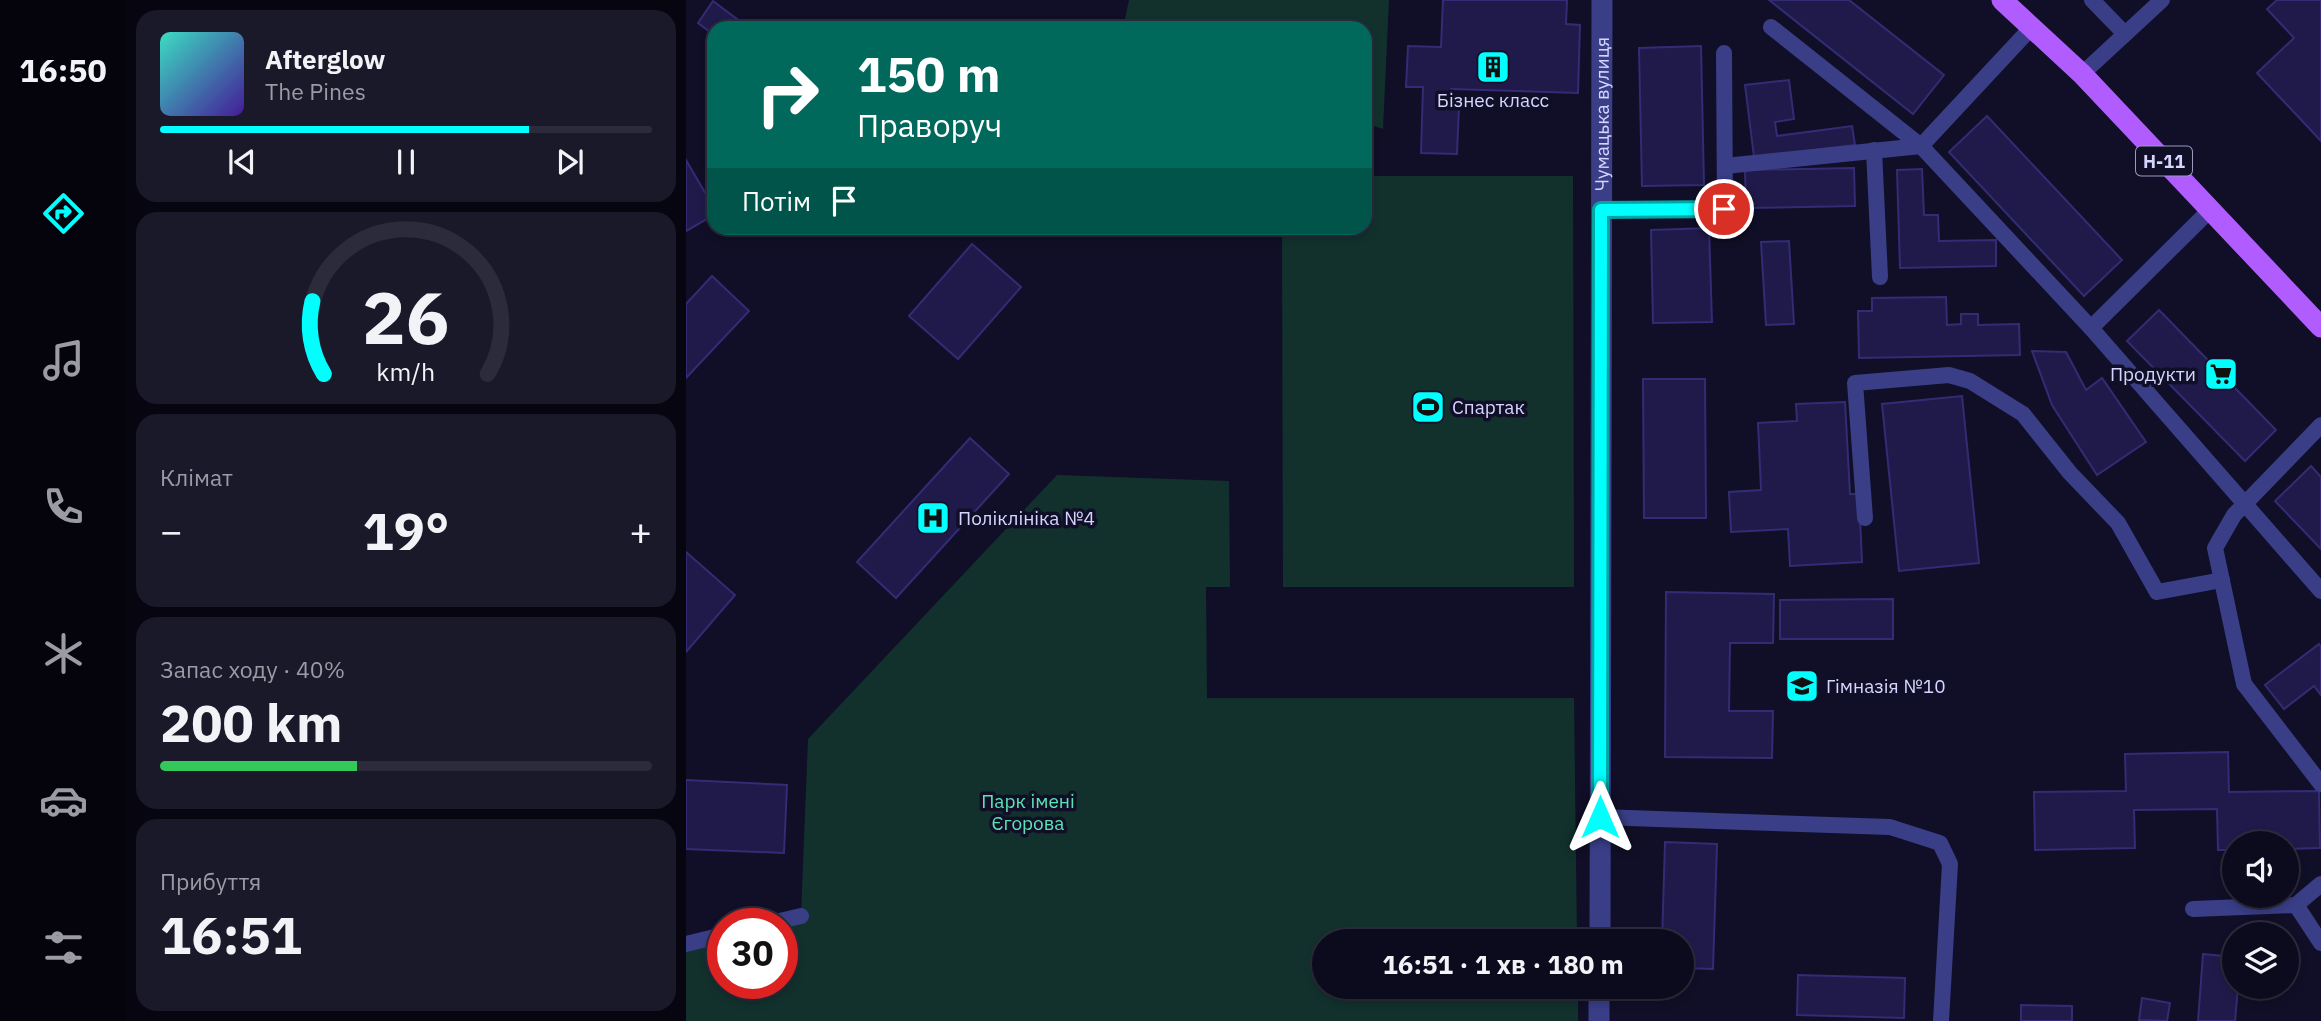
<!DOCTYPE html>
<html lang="uk">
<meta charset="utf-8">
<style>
:root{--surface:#0c0b1d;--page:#1a192a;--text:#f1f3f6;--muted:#9a9ba4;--line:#2c2b3b;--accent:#01fffe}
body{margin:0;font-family:"IBM Plex Sans",sans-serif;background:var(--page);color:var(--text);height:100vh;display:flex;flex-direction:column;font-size:26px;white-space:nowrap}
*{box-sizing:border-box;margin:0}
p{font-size:23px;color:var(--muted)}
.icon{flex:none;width:38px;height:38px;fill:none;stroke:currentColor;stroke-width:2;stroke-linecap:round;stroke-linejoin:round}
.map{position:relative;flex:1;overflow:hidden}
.details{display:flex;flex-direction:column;gap:10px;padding:10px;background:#070610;width:560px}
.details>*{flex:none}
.guide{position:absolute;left:21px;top:21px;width:665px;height:214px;border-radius:21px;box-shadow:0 4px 10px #0003,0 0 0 2px var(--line);background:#00695c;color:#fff;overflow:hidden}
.buttons{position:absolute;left:1536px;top:831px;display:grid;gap:14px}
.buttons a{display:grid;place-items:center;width:77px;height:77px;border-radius:50%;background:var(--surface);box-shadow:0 4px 10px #0003,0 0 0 2px var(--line);font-size:35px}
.speed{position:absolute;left:21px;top:908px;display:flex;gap:14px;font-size:35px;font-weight:700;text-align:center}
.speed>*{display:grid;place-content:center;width:91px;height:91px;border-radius:50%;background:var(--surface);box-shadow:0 4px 10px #0003,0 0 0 2px var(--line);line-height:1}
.speed .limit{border:10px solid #d22;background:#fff;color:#111}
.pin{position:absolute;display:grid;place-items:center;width:60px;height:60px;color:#fff;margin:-30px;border:4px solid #fff;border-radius:50%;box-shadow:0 2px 7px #0007}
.me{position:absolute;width:77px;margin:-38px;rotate:0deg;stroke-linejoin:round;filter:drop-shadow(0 0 5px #0008)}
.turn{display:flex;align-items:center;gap:24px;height:147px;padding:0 35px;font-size:32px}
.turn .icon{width:91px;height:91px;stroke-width:2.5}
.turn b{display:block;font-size:49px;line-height:60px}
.then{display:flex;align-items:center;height:66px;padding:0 35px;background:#0003;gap:14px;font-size:26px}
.big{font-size:52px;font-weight:700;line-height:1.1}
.details .tile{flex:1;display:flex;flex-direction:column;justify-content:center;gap:10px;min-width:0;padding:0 24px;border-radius:21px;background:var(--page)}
.details .dial{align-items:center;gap:0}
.dial svg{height:182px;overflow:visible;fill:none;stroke:var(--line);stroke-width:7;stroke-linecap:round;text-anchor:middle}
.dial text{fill:var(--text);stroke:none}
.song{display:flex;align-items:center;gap:21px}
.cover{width:84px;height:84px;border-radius:10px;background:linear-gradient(135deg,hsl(170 70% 55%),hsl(260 70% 35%))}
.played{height:7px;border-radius:4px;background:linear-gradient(90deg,var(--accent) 75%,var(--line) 75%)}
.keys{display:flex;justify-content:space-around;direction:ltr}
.heat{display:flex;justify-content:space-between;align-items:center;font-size:38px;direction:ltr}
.charge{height:10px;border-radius:5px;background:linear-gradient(90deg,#34c759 40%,var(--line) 0)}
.trip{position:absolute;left:626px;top:929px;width:382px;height:70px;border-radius:35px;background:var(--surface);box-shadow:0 4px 10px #0003,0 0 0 2px var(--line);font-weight:700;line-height:70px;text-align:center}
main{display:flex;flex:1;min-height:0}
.menu{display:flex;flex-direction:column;width:126px;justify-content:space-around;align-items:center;background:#05040c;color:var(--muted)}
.menu .icon{width:49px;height:49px}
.menu .selected{color:var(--accent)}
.menu b{font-size:32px;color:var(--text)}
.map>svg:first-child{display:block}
.green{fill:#12312d}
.building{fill:#1f1a49;stroke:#332c75;stroke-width:2}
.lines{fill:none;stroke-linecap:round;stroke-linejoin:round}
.lane{stroke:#393e87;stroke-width:16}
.street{stroke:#393e87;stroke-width:21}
.primary{stroke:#b15cff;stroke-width:21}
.route-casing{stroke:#01a6a5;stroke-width:18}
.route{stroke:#01fffe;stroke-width:12}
.labels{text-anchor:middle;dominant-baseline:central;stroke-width:7;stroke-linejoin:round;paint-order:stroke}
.shield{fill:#100f27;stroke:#9a9abe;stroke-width:2}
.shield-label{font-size:18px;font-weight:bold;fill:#d5d5ff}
.poi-label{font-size:19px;fill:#d5d5ff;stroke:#100f27;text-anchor:start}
.street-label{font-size:19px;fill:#d5d5ff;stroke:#100f27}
.park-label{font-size:19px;fill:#5de3b3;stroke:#100f27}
</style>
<main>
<nav class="menu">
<b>16:50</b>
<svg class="icon selected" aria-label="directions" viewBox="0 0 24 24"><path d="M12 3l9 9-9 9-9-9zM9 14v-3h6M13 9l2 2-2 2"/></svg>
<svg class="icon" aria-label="music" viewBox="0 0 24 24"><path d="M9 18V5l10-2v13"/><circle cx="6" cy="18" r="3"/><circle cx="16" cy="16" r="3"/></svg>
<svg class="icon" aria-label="phone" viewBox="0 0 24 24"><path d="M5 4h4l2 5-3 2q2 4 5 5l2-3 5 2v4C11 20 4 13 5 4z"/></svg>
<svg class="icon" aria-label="climate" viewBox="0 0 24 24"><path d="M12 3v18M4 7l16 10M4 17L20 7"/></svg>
<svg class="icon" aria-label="car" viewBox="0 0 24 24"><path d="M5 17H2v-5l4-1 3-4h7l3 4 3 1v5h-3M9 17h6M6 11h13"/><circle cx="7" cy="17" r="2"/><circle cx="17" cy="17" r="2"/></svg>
<svg class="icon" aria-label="filters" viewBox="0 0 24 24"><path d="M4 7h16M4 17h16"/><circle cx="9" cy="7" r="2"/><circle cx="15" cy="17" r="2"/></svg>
</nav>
<section class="details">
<div class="tile">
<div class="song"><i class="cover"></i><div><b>Afterglow</b><p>The Pines</p></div></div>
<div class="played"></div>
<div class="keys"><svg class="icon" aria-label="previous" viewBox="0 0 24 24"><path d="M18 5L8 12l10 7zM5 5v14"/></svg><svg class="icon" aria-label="pause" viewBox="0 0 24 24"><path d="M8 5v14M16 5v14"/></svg><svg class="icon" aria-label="next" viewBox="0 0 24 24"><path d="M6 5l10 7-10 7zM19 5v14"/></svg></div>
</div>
<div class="tile dial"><svg viewBox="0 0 100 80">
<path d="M14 69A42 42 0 1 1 86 69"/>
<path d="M14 69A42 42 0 0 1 9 37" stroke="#01fffe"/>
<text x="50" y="56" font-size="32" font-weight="700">26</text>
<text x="50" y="72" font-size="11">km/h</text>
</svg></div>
<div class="tile"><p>Клімат</p>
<div class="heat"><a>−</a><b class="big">19°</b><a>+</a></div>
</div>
<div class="tile"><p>Запас ходу · 40%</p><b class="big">200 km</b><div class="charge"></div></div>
<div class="tile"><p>Прибуття</p><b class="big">16:51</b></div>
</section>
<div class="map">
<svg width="1635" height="1021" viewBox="0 0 1635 1021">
<rect width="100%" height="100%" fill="#100f27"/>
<g class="green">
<polygon points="443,0 703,0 697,129 679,123 679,28 437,28"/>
<polygon points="679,176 887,176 888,587 597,587 596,228 679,228"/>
<polygon points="371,475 543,481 544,587 520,587 521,698 888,698 891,941 639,942 639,987 892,987 892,1021 0,1021 0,944 37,935 37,984 96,984 96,924 115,915 122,739"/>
</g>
<g class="building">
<polygon points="757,0 881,0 880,24 894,25 892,93 765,89 765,106 773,106 771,154 735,153 737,87 720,87 722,46 755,47"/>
<polygon points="1083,0 1163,0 1258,75 1227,114"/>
<polygon points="1591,0 1635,0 1635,141 1571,73 1608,38 1581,9"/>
<polygon points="27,1 59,25 57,28 28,28 28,35 12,23"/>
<polygon points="1015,46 1018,185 956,186 953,48"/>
<polygon points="1103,80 1108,119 1089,122 1091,136 1166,126 1169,145 1068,157 1059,85"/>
<polygon points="1301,116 1436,260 1398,296 1263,152"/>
<polygon points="0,160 28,208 28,215 0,231"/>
<polygon points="1168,168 1169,206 1060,208 1059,170"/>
<polygon points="1236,169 1238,215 1252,215 1253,241 1310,240 1310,266 1214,268 1211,170"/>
<polygon points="1023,228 1026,322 967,323 965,230"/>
<polygon points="1103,241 1108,324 1080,325 1075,242"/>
<polygon points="286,244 335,287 272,359 223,316"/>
<polygon points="26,276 63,311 0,378 0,304"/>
<polygon points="1260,297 1261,325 1275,324 1275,314 1292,314 1292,325 1333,324 1334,355 1173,358 1172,311 1186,311 1186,298"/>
<polygon points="1473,310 1590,430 1559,461 1441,341"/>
<polygon points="1346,351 1380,352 1400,390 1416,378 1460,442 1411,475 1366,405"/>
<polygon points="957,379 1019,379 1020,518 958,518"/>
<polygon points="1276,396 1293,563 1213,571 1196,404"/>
<polygon points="1159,402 1164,494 1173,494 1176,562 1104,566 1102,529 1045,532 1043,492 1075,490 1072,423 1111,421 1110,404"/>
<polygon points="284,438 323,474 210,598 171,562"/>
<polygon points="1625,466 1635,477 1635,549 1589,501"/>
<polygon points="0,552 49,595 0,652"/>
<polygon points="980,592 1088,594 1087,643 1044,643 1043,711 1087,711 1086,758 979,757"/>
<polygon points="1207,599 1207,639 1094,639 1094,600"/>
<polygon points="1633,644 1635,647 1635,695 1628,686 1598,709 1579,685"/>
<polygon points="1542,752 1543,792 1633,791 1634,848 1601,849 1601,844 1549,844 1549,850 1532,850 1531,809 1448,810 1449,848 1349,850 1348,792 1440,791 1439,754"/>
<polygon points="0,780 101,785 98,853 0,849"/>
<polygon points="979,842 1031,844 1027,969 996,968 996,942 976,942"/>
<polygon points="1517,954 1549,957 1549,987 1552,987 1549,1021 1512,1021"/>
<polygon points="1112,975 1219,978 1218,1018 1111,1015"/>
<polygon points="1456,998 1484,1003 1481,1021 1453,1020"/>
<polygon points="1335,1005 1386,1006 1386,1021 1335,1021"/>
</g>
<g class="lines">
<g class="lane">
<polyline points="1406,0 1439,34"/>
<polyline points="1085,27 1235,146 1405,328 1635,591"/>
<polyline points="1396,74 1476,0"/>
<polyline points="1188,150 1194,277"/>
<polyline points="1039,166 1235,146 1346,27"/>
<polyline points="915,210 1039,209 1038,53"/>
<polyline points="1405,328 1524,210"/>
<polyline points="1635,425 1548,515 1529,548 1558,684 1635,784"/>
<polyline points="1179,518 1169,383 1263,375 1284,381 1337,414 1384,473 1432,523 1471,592 1536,580"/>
<polyline points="914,817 1204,827 1254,843 1264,864 1255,1021"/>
<polyline points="1610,905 1635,884"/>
<polyline points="1507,909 1610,905 1635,943"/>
<polyline points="81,924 115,916"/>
<polyline points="0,944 37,935"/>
</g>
<g class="street">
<path id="s1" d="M914 942 916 0"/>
<polyline points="913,1021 913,987"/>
</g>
<polyline class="primary" points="1316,0 1396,74 1635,327"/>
</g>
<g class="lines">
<defs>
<polyline id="route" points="914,817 915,210 1038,209"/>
</defs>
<use href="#route" class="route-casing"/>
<use href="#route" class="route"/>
</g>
<defs>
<symbol id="building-square" viewBox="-11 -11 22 22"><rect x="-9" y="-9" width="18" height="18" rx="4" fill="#01fffe" stroke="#100f27"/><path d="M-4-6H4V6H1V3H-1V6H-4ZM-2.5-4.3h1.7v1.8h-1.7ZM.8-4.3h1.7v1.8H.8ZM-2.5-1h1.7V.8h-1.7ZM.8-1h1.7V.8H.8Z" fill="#111"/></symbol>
<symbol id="supermarket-square" viewBox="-11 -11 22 22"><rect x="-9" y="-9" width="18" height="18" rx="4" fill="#01fffe" stroke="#100f27"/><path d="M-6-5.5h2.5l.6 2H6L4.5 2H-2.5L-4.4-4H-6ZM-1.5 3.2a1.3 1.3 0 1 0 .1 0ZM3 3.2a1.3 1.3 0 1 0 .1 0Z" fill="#111"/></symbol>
<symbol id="stadium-square" viewBox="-11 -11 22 22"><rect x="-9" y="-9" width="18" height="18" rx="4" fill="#01fffe" stroke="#100f27"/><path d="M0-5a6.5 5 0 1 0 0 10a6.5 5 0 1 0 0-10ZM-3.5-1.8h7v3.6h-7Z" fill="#111"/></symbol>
<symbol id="hospital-square" viewBox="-11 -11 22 22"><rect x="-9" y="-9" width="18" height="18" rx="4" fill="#01fffe" stroke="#100f27"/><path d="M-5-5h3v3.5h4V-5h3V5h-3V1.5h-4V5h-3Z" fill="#111"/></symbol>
<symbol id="school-square" viewBox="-11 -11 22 22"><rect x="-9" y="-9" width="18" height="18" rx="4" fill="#01fffe" stroke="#100f27"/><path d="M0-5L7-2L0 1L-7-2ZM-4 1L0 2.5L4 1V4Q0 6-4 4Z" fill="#111"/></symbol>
</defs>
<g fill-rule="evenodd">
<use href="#building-square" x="788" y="48" width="38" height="38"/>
<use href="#supermarket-square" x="1516" y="355" width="38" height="38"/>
<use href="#stadium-square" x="723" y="388" width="38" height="38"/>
<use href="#hospital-square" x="228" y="499" width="38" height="38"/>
<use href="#school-square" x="1097" y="667" width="38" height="38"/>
</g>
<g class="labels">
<rect class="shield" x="1450" y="146.5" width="56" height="29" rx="5"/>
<g class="shield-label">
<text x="1478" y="161">Н-11</text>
</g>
<g class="poi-label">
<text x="807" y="100" text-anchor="middle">Бізнес класс</text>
<text x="1510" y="374" text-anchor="end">Продукти</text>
<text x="766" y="407">Спартак</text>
<text x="272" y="518">Поліклініка №4</text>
<text x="1140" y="686">Гімназія №10</text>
</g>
<g class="street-label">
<text stroke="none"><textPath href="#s1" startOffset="828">Чумацька вулиця</textPath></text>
</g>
<g class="park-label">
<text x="342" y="801">Парк імені<tspan x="342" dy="22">Єгорова</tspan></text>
</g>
</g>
</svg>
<div class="buttons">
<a><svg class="icon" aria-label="sound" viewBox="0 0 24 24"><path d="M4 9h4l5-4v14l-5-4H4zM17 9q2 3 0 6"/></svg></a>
<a><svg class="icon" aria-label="layers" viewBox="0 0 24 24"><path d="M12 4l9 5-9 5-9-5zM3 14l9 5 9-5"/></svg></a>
</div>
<div class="speed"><div class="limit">30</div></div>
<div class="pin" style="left:1038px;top:209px;background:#d93025"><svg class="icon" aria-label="arrive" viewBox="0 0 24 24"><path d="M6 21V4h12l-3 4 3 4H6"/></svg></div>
<svg class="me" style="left:914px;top:817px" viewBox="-20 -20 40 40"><path d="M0-17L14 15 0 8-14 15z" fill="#01fffe" stroke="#fff" stroke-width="4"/></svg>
<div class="trip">16:51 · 1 хв · 180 m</div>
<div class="guide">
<div class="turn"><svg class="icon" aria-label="right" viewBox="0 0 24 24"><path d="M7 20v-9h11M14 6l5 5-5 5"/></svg><div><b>150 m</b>Праворуч</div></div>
<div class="then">Потім<svg class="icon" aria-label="arrive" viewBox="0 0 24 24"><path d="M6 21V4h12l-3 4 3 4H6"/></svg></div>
</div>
</div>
</main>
